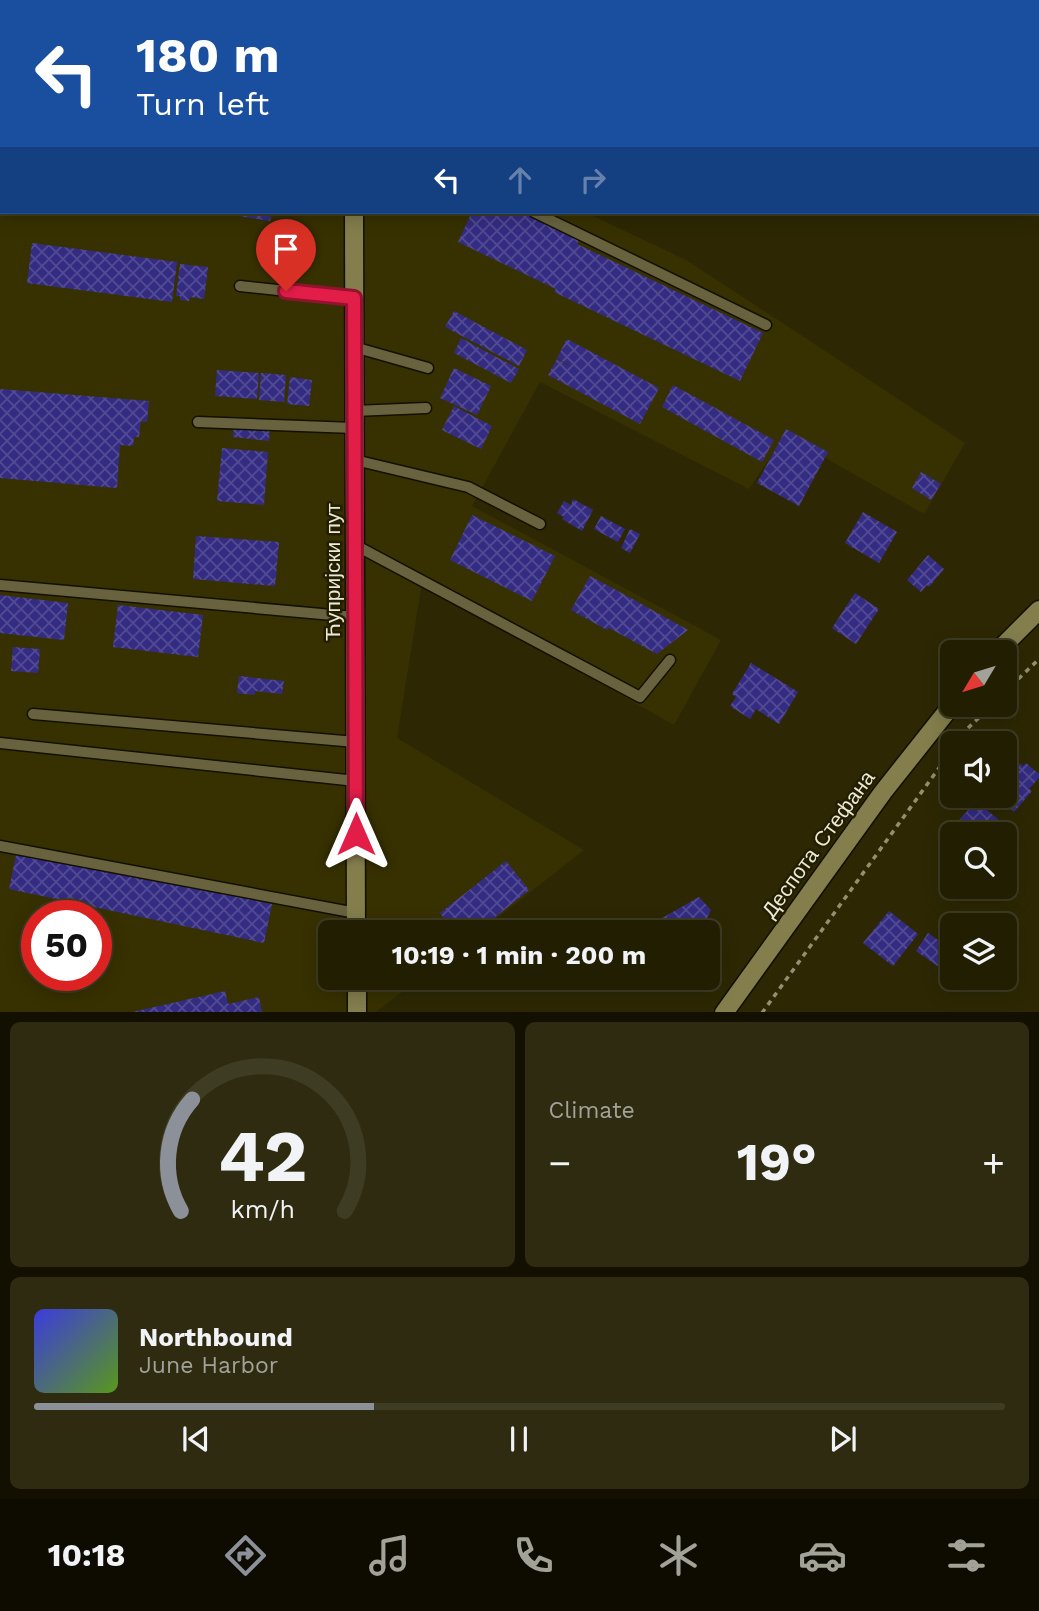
<!DOCTYPE html>
<meta charset="utf-8">
<style>
:root{--surface:#221e02;--page:#2e2b11;--text:#f1f3f6;--muted:#a2a299;--line:#3f3c24;--accent:#8c9099}
body{margin:0;font-family:"Work Sans",sans-serif;background:var(--page);color:var(--text);height:100vh;display:flex;flex-direction:column;font-size:26px;white-space:nowrap}
*{box-sizing:border-box;margin:0}
p{font-size:23px;color:var(--muted)}
.icon{flex:none;width:38px;height:38px;fill:none;stroke:currentColor;stroke-width:2;stroke-linecap:round;stroke-linejoin:round}
.map{position:relative;height:1012px;overflow:hidden}
.sheet{display:flex;flex-direction:column;gap:10px;padding:10px;background:#131001;flex:1}
.sheet>*{flex:none}
.hud{position:absolute;left:0px;top:0px;width:1040px;height:214px;box-shadow:0 4px 18px #0003,0 0 0 2px var(--line);background:#1a4fa0;color:#fff;overflow:hidden}
.needle{width:46px;rotate:232deg}
.fabs{position:absolute;left:940px;top:640px;display:grid;gap:14px}
.fabs a{display:grid;place-items:center;width:77px;height:77px;border-radius:10px;background:var(--surface);box-shadow:0 4px 18px #0003,0 0 0 2px var(--line);font-size:35px}
.speed{position:absolute;left:21px;top:900px;display:flex;gap:14px;font-size:35px;font-weight:700;text-align:center}
.speed>*{display:grid;place-content:center;width:91px;height:91px;border-radius:50%;background:var(--surface);box-shadow:0 4px 18px #0003,0 0 0 2px var(--line);line-height:1}
.speed .limit{border:10px solid #d22;background:#fff;color:#111}
.pin{position:absolute;display:grid;place-items:center;width:60px;height:60px;color:#fff;margin:-72px -30px;border-radius:50% 50% 50% 0;rotate:-45deg;box-shadow:0 0 7px #0007}
.pin .icon{rotate:45deg}
.me{position:absolute;width:77px;margin:-38px;rotate:0deg;stroke-linejoin:round;filter:drop-shadow(0 0 5px #0008)}
.turn{display:flex;align-items:center;gap:24px;height:147px;padding:0 21px;font-size:32px}
.turn .icon{width:91px;height:91px;stroke-width:2.5}
.turn b{display:block;font-size:49px;line-height:60px}
.lanes{display:flex;align-items:center;height:66px;padding:0 21px;background:#0003;justify-content:center;gap:35px;direction:ltr}
.lanes .off{opacity:.35}
.big{font-size:52px;font-weight:700;line-height:1.1}
.sheet .widget{flex:1;display:flex;flex-direction:column;justify-content:center;gap:10px;min-width:0;padding:0 24px;border-radius:10px;background:var(--page)}
.sheet .dial{align-items:center;gap:0}
.dial svg{height:182px;overflow:visible;fill:none;stroke:var(--line);stroke-width:7;stroke-linecap:round;text-anchor:middle}
.dial text{fill:var(--text);stroke:none}
.song{display:flex;align-items:center;gap:21px}
.cover{width:84px;height:84px;border-radius:10px;background:linear-gradient(135deg,hsl(240 70% 55%),hsl(90 70% 35%))}
.played{height:7px;border-radius:4px;background:linear-gradient(90deg,var(--accent) 35%,var(--line) 35%)}
.keys{display:flex;justify-content:space-around;direction:ltr}
.heat{display:flex;justify-content:space-between;align-items:center;font-size:38px;direction:ltr}
.sheet .tiles{flex:1;display:grid;gap:10px;grid-template-columns:1fr 1fr}
.widget:last-child{grid-column:span 2}
.trip{position:absolute;left:318px;top:920px;width:402px;height:70px;border-radius:10px;background:var(--surface);box-shadow:0 4px 18px #0003,0 0 0 2px var(--line);font-weight:700;line-height:70px;text-align:center}
.menu{display:flex;height:112px;justify-content:space-around;align-items:center;background:#0e0c01;color:var(--muted)}
.menu .icon{width:49px;height:49px}
.menu .on{color:var(--accent)}
.menu b{font-size:32px;color:var(--text)}
.map>svg:first-child{display:block}
.built{fill:#373101;fill-rule:evenodd}
.building{fill:url(#building-cross-hatch)}
.lines{fill:none;stroke-linecap:round;stroke-linejoin:round}
.service-casing{stroke:#141000;stroke-width:13}
.secondary-casing{stroke:#141000;stroke-width:21}
.path{stroke:#928f73;stroke-width:3.5;stroke-dasharray:5 5;stroke-linecap:butt}
.service{stroke:#68633e;stroke-width:10}
.secondary{stroke:#847e4d;stroke-width:18}
.route-casing{stroke:#92132f;stroke-width:18}
.route{stroke:#e11d48;stroke-width:12}
.labels{text-anchor:middle;dominant-baseline:central;stroke-width:5;stroke-linejoin:round;paint-order:stroke}
.street-label{font-size:21px;fill:#ecead6;stroke:#231e00}
</style>
<div class="map">
<svg width="1039" height="1013" viewBox="0 0 1039 1013">
<defs>
<pattern id="building-cross-hatch" width="8" height="8" patternUnits="userSpaceOnUse" patternTransform="scale(1.75)"><rect width="8" height="8" fill="#342c82"/><path d="M0 0l8 8M0 8l8-8" fill="none" stroke="#524b93"/></pattern>
</defs>
<rect width="100%" height="100%" fill="#2d2803"/>
<g class="built">
<polygon points="133,0 373,0 134,2"/>
<path d="M0 8 2 212H585L688 261 965 443 924 514 785 435 749 489 540 382 472 506 721 640 674 725 422 582 397 738 584 850 478 933H331V978H420L376 1012H0ZM37 915H96V975H37Z"/>
</g>
<g class="building">
<polygon points="212,212 272,212 270,221"/>
<polygon points="472,212 522,212 579,239 577,244 763,333 740,381 554,292 556,289 458,242"/>
<polygon points="32,243 177,262 172,302 27,283"/>
<polygon points="180,264 208,267 204,299 190,297 189,301 180,300 180,296 176,296"/>
<polygon points="454,311 527,350 519,366 445,327"/>
<polygon points="461,338 519,369 511,383 454,353"/>
<polygon points="567,339 659,388 640,424 548,375 557,359 577,370 557,358"/>
<polygon points="454,368 491,386 477,415 440,398"/>
<polygon points="217,370 259,373 257,399 215,396"/>
<polygon points="261,373 286,375 284,402 259,400"/>
<polygon points="290,377 312,380 309,406 287,404"/>
<polygon points="673,385 774,440 762,462 662,407"/>
<polygon points="0,389 149,401 147,422 141,421 139,437 134,437 133,446 120,445 117,488 0,478"/>
<polygon points="454,406 492,426 481,449 442,430"/>
<polygon points="234,425 270,428 269,441 233,437"/>
<polygon points="786,429 828,452 799,506 757,483"/>
<polygon points="222,448 268,452 264,505 217,501"/>
<polygon points="921,472 941,484 931,500 912,488"/>
<polygon points="573,499 593,510 582,531 562,519 564,517 557,513 564,501 571,505"/>
<polygon points="863,512 897,532 879,563 845,543"/>
<polygon points="472,515 555,556 532,601 450,560"/>
<polygon points="601,516 625,529 618,542 594,529"/>
<polygon points="630,529 640,534 630,553 621,548"/>
<polygon points="196,536 279,542 275,586 193,579"/>
<polygon points="928,555 944,569 929,587 927,585 921,592 907,580"/>
<polygon points="590,576 627,596 688,630 657,654 609,628 607,630 571,610"/>
<polygon points="855,593 879,609 856,644 832,628"/>
<polygon points="0,595 68,603 64,640 0,633"/>
<polygon points="118,605 203,615 198,657 113,647"/>
<polygon points="13,647 40,649 38,673 11,671"/>
<polygon points="751,663 798,692 779,724 756,709 750,719 730,706 736,697 732,694"/>
<polygon points="239,676 284,681 282,694 255,691 255,695 237,693"/>
<polygon points="1012,757 1023,766 1026,763 1039,774 1039,778 1029,789 1032,791 1014,812 995,796 1004,796 1004,761 1007,763"/>
<polygon points="976,801 999,820 987,835 964,835 954,826"/>
<polygon points="17,850 272,904 264,943 9,889"/>
<polygon points="506,861 529,890 475,933 455,933 440,913"/>
<polygon points="963,887 989,887 979,900"/>
<polygon points="699,897 711,910 706,920 716,930 709,940 709,933 636,933"/>
<polygon points="889,911 918,934 893,966 863,943"/>
<polygon points="928,933 951,949 939,967 916,951"/>
<polygon points="225,991 228,1004 259,997 262,1013 128,1013"/>
</g>
<g class="lines">
<defs>
<g id="service">
<polyline points="914,0 918,2"/>
<polyline points="1038,64 1039,64"/>
<polyline points="534,212 766,325"/>
<polyline points="240,286 354,298"/>
<polyline points="354,347 428,368"/>
<polyline points="354,411 426,408"/>
<polyline points="198,422 354,428"/>
<polyline points="355,460 468,487 540,524"/>
<polyline points="355,545 640,697 670,660"/>
<polyline points="0,585 355,617"/>
<polyline points="33,714 356,742"/>
<polyline points="0,743 356,781"/>
<polyline points="0,846 356,913"/>
</g>
<g id="secondary">
<polyline points="353,0 353,2"/>
<polyline points="354,212 356,933"/>
<polyline points="996,653 1039,610"/>
<polyline points="357,978 357,1013"/>
<polyline points="724,1013 883,792 952,705"/>
</g>
</defs>
<use href="#service" class="service-casing"/>
<use href="#secondary" class="secondary-casing"/>
<g class="path">
<polyline points="976,2 977,0"/>
<polyline points="1004,693 1039,659"/>
<polyline points="956,744 965,731 992,705"/>
<polyline points="762,1013 952,750"/>
</g>
<use href="#service" class="service"/>
<use href="#secondary" class="secondary"/>
</g>
<g class="lines">
<defs>
<polyline id="route" points="286,291 354,298 356,834"/>
</defs>
<use href="#route" class="route-casing"/>
<use href="#route" class="route"/>
</g>
<g class="labels">
<g class="street-label">
<text transform="translate(332 572) rotate(-90)">Ћупријски пут</text>
<text transform="translate(818 844) rotate(-54)">Деспота Стефана</text>
</g>
</g>
</svg>
<div class="fabs">
<a><svg class="needle" viewBox="-14 -14 28 28"><path d="M0-13l5 13h-10z" fill="#e53935"/><path d="M0 13l5-13h-10z" fill="#a2a299"/></svg></a>
<a><svg class="icon" aria-label="sound" viewBox="0 0 24 24"><path d="M4 9h4l5-4v14l-5-4H4zM17 9q2 3 0 6"/></svg></a>
<a><svg class="icon" aria-label="search" viewBox="0 0 24 24"><circle cx="10" cy="10" r="6"/><path d="M15 15l6 6"/></svg></a>
<a><svg class="icon" aria-label="layers" viewBox="0 0 24 24"><path d="M12 4l9 5-9 5-9-5zM3 14l9 5 9-5"/></svg></a>
</div>
<div class="speed"><div class="limit">50</div></div>
<div class="pin" style="left:286px;top:291px;background:#d93025"><svg class="icon" aria-label="arrive" viewBox="0 0 24 24"><path d="M6 21V4h12l-3 4 3 4H6"/></svg></div>
<svg class="me" style="left:356px;top:834px" viewBox="-20 -20 40 40"><path d="M0-17L14 15 0 8-14 15z" fill="#e11d48" stroke="#fff" stroke-width="4"/></svg>
<div class="trip">10:19 · 1 min · 200 m</div>
<div class="hud">
<div class="turn"><svg class="icon" aria-label="left" viewBox="0 0 24 24"><path d="M17 20v-9H6M10 6l-5 5 5 5"/></svg><div><b>180 m</b>Turn left</div></div>
<div class="lanes"><svg class="icon" aria-label="left" viewBox="0 0 24 24"><path d="M17 20v-9H6M10 6l-5 5 5 5"/></svg><svg class="icon off" aria-label="ahead" viewBox="0 0 24 24"><path d="M12 20V5M6 11l6-6 6 6"/></svg><svg class="icon off" aria-label="right" viewBox="0 0 24 24"><path d="M7 20v-9h11M14 6l5 5-5 5"/></svg></div>
</div>
</div>
<section class="sheet">
<div class="tiles">
<div class="widget dial"><svg viewBox="0 0 100 80">
<path d="M14 69A42 42 0 1 1 86 69"/>
<path d="M14 69A42 42 0 0 1 19 20" stroke="#8c9099"/>
<text x="50" y="56" font-size="32" font-weight="700">42</text>
<text x="50" y="72" font-size="11">km/h</text>
</svg></div>
<div class="widget"><p>Climate</p>
<div class="heat"><a>−</a><b class="big">19°</b><a>+</a></div>
</div>
<div class="widget">
<div class="song"><i class="cover"></i><div><b>Northbound</b><p>June Harbor</p></div></div>
<div class="played"></div>
<div class="keys"><svg class="icon" aria-label="previous" viewBox="0 0 24 24"><path d="M18 5L8 12l10 7zM5 5v14"/></svg><svg class="icon" aria-label="pause" viewBox="0 0 24 24"><path d="M8 5v14M16 5v14"/></svg><svg class="icon" aria-label="next" viewBox="0 0 24 24"><path d="M6 5l10 7-10 7zM19 5v14"/></svg></div>
</div>
</div>
</section>
<nav class="menu">
<b>10:18</b>
<svg class="icon on" aria-label="directions" viewBox="0 0 24 24"><path d="M12 3l9 9-9 9-9-9zM9 14v-3h6M13 9l2 2-2 2"/></svg>
<svg class="icon" aria-label="music" viewBox="0 0 24 24"><path d="M9 18V5l10-2v13"/><circle cx="6" cy="18" r="3"/><circle cx="16" cy="16" r="3"/></svg>
<svg class="icon" aria-label="phone" viewBox="0 0 24 24"><path d="M5 4h4l2 5-3 2q2 4 5 5l2-3 5 2v4C11 20 4 13 5 4z"/></svg>
<svg class="icon" aria-label="climate" viewBox="0 0 24 24"><path d="M12 3v18M4 7l16 10M4 17L20 7"/></svg>
<svg class="icon" aria-label="car" viewBox="0 0 24 24"><path d="M5 17H2v-5l4-1 3-4h7l3 4 3 1v5h-3M9 17h6M6 11h13"/><circle cx="7" cy="17" r="2"/><circle cx="17" cy="17" r="2"/></svg>
<svg class="icon" aria-label="filters" viewBox="0 0 24 24"><path d="M4 7h16M4 17h16"/><circle cx="9" cy="7" r="2"/><circle cx="15" cy="17" r="2"/></svg>
</nav>
